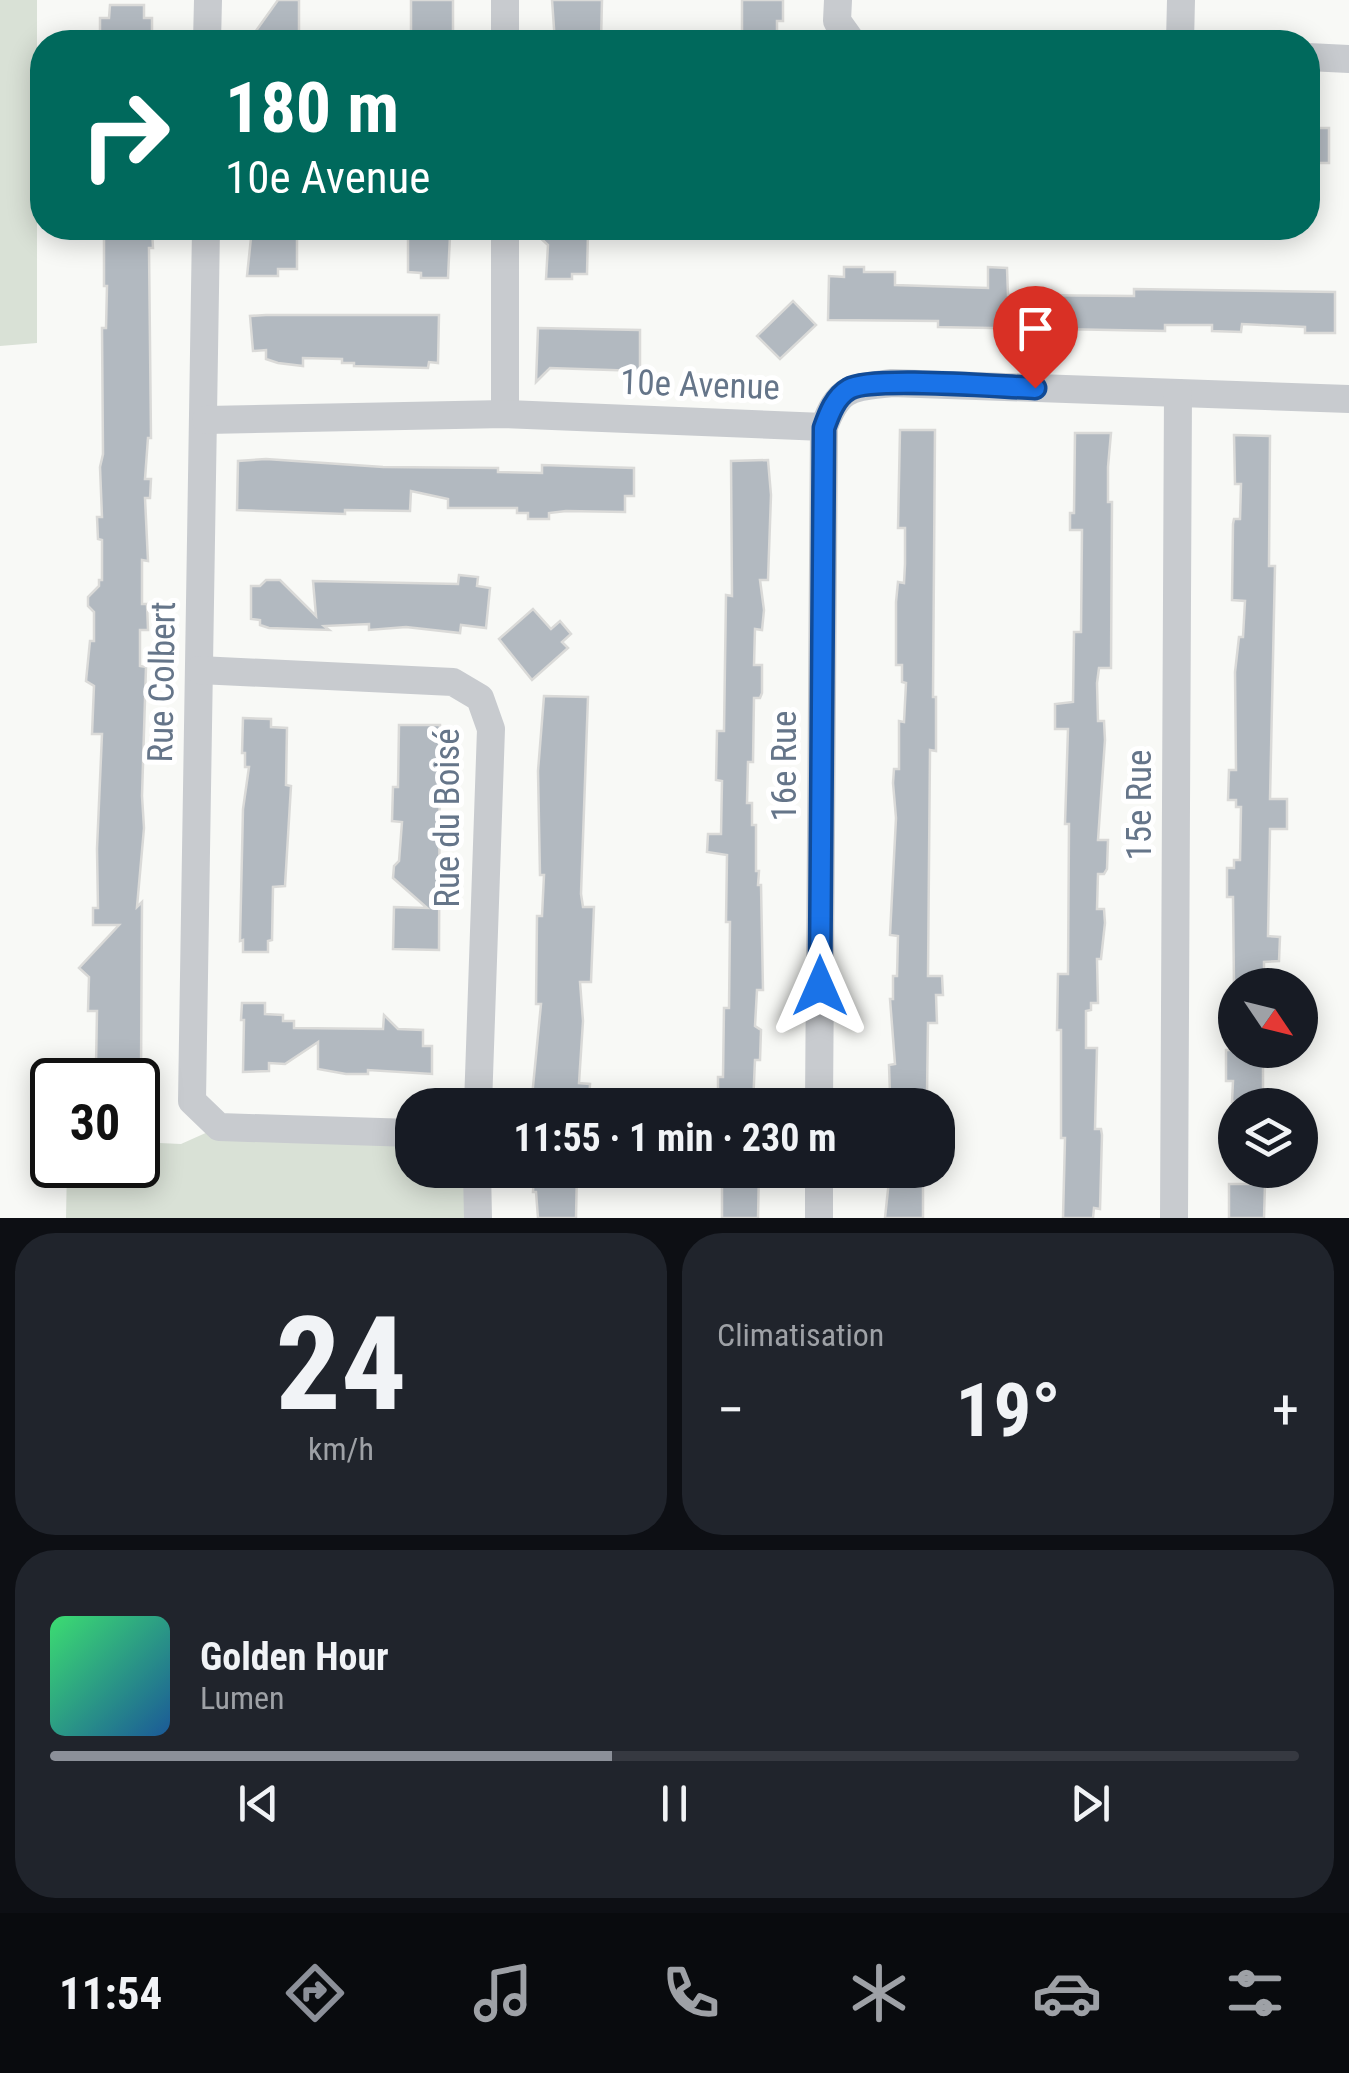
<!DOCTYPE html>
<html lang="fr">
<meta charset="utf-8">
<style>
:root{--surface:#171b24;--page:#20242c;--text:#f1f3f6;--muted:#9ea1a6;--line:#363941;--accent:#8c9099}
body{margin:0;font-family:"Roboto Condensed",sans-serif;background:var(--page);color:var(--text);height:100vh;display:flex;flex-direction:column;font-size:38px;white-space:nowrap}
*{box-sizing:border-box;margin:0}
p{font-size:32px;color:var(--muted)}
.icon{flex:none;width:55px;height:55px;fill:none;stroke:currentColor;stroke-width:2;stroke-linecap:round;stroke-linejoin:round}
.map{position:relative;height:1218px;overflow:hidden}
.details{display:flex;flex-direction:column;gap:15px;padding:15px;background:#0d0f14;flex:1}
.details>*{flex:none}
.hud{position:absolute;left:30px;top:30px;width:1290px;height:210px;border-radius:40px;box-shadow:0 5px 25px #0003;background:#00695c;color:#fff;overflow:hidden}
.needle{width:65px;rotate:125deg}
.tools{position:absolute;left:1218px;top:968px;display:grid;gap:20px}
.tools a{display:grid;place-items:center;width:100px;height:100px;border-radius:50%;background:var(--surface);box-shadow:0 5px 25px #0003;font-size:50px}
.speed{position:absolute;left:30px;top:1058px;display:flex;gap:20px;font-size:50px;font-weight:700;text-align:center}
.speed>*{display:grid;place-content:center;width:130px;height:130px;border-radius:50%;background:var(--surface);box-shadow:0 5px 25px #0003;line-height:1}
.speed .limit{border:5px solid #111;border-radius:15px;background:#fff;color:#111}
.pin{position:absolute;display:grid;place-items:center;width:85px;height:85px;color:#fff;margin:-102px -42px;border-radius:50% 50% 50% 0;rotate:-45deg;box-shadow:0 0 10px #0007}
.pin .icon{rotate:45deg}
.me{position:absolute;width:110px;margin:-55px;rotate:0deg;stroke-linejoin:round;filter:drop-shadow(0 0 8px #0008)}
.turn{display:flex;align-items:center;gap:35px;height:210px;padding:0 30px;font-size:45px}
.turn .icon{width:130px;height:130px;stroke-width:2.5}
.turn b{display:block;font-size:70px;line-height:85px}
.big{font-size:75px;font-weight:700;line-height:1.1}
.details .card{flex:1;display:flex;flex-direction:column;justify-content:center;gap:15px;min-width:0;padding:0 35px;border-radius:40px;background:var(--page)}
.details .dial{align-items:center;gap:0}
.dial b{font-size:130px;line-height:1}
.song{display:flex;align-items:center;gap:30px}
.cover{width:120px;height:120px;border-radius:15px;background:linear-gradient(135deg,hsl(140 70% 55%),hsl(210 70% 35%))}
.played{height:10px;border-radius:5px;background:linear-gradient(90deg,var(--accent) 45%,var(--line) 45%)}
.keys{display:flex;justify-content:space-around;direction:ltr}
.heat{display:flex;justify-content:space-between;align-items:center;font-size:55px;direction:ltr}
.details .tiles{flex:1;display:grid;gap:15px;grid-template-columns:1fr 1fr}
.card:last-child{grid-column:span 2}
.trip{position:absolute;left:395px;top:1088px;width:560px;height:100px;border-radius:40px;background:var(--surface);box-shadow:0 5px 25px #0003;font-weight:700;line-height:100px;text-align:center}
.tabs{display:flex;height:160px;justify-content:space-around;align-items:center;background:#090b0e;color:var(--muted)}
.tabs .icon{width:70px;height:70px}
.tabs .on{color:var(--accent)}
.tabs b{font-size:45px;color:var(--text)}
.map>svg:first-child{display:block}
.green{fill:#d9e1d6}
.building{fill:#b2b9c0;stroke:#dadad8;stroke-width:2.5}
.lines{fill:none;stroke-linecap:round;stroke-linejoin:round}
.minor{stroke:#c8cbcf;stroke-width:28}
.route-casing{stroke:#114b97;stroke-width:25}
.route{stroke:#1a73e8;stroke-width:18}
.labels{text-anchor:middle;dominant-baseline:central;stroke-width:10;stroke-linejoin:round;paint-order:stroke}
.street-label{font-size:35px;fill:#657589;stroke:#fff}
</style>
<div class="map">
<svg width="1349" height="1218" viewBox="0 0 1349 1218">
<rect width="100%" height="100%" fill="#f8f9f6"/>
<g class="green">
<polygon points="0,0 37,0 37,343 0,346"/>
<polygon points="219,1127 412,1133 412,1170 477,1170 478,1218 66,1218 67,1165 138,1165 138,1142 181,1144"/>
</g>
<g class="building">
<polygon points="278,0 299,0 299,42 248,42"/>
<rect x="411" y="0" width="42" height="42"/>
<polygon points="552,0 602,0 601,42 555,42"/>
<polygon points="742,0 783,0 783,21 777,21 777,36 742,36"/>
<polygon points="110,5 144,5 144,18 152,18 152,42 105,42 100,32 100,18 109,18"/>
<rect x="1308" y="128" width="21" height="35"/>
<polygon points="104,228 152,228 153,248 149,248 151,438 148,438 145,479 151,479 150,498 145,498 148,561 142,560 142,604 147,604 148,630 140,630 140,666 146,667 142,796 144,828 137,907 142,902 141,1074 116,1073 116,1069 107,1069 106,1065 96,1066 97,1011 88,1011 89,977 79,968 119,925 93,925 93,908 98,908 97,849 102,734 92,734 94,686 86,681 90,641 94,641 94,612 88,606 88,597 99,586 99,580 102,580 102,540 98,539 97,517 102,517 100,467 103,454 102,328 106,328 107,286 104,286"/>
<polygon points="252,228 297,228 297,269 278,269 278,276 247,276"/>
<polygon points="444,231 450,236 448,278 421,278 421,273 408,272 408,232"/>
<polygon points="534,232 588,233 587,274 572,274 572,279 546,279 548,245"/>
<polygon points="844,267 864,267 864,272 895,272 895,285 988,288 988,267 1007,268 1008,295 1134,296 1134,289 1335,292 1335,333 1305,333 1305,327 1242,324 1241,332 1212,331 1212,325 1165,325 1165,331 938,327 938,321 828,320 829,276 844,277"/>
<polygon points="793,301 816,325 780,359 757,336"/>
<polygon points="266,315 439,315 438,363 429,362 428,368 354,366 354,363 342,363 342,359 303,358 303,366 278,363 266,359 266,350 253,351 250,316"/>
<polygon points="538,328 640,330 640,371 550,368 536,382"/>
<polygon points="900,430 935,430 933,697 936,697 936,751 930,750 928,976 942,976 943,995 936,995 937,1023 928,1023 927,1094 890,1094 889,1065 895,1064 890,999 893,999 893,976 897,976 898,936 890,935 896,818 893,783 894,769 899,769 899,721 904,722 906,683 902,682 902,665 896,665 896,602 898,582 904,583 905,564 905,528 898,528"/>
<polygon points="1075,433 1111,433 1108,467 1108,502 1112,502 1111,668 1099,668 1097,683 1098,721 1104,721 1105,740 1098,840 1108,840 1107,869 1104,874 1098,874 1097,909 1104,909 1105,923 1101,959 1097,959 1098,1003 1091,1003 1091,1010 1086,1011 1086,1048 1097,1048 1095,1129 1101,1129 1102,1135 1100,1209 1094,1208 1093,1218 1063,1218 1065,1138 1061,1138 1061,1030 1057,1030 1058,974 1068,974 1069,824 1065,824 1068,729 1055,729 1055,704 1073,702 1074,632 1081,632 1082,530 1070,530 1070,513 1074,513"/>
<polygon points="1234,435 1270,436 1269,566 1275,566 1270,799 1287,799 1287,829 1270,829 1268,936 1280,937 1279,961 1264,962 1264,985 1234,985 1233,897 1227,897 1227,868 1234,868 1234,860 1240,860 1241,807 1236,807 1236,800 1228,800 1229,770 1236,770 1235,672 1239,637 1243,637 1245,601 1232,600 1233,524 1234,519 1240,519 1241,484 1235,484"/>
<polygon points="266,459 383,467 498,468 498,472 542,473 542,465 634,468 634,496 625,496 625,512 566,511 549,513 549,519 528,519 528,513 517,513 517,508 448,508 448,499 411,491 410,511 345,510 345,514 237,510 238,461"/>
<polygon points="768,460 771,495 768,580 760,580 764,610 762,630 755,629 754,665 762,665 762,693 760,698 754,698 753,762 748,762 747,803 752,803 752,825 756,825 756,871 759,871 758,885 761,885 763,990 757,990 755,1026 761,1030 760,1060 755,1060 753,1105 718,1105 718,1077 723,1077 724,1008 729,1008 730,922 726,922 727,855 707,852 708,834 721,834 722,781 716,780 717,731 724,731 726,595 732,596 731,461"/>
<polygon points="459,575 478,577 477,586 490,588 486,628 461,625 460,633 406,627 369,630 369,624 324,626 329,630 269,628 260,625 260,620 251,619 251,586 260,586 266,580 280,580 316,616 313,581 458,584"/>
<polygon points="533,609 551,629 560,621 571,634 562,642 568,648 532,680 499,639"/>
<polygon points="544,696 588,697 581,894 583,907 594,907 591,982 580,982 583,1021 579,1083 590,1084 589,1105 540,1105 532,1097 541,1004 536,1004 537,916 542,916 544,875 540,875 538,771"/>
<polygon points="243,718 271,719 271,727 287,728 286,785 291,786 285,886 273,887 272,940 268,941 268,952 243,952 243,940 240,941 243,809 249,767 245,767 245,753 242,753"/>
<polygon points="399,725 440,725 439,950 393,949 394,907 427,908 393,878 394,866 399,861 402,822 392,821 393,787 398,787"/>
<polygon points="242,1003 265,1003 265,1014 283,1015 283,1021 294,1021 294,1028 383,1029 384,1015 398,1029 423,1030 423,1046 432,1046 432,1074 368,1070 368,1074 346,1074 318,1069 318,1042 285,1064 269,1063 269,1071 243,1072 244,1020 241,1020"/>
<polygon points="1226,1050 1263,1050 1263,1100 1232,1102 1233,1081 1226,1081"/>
<polygon points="534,1170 577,1170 576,1218 538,1218 536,1192 533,1192"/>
<polygon points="722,1170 759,1170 758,1218 722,1218"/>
<polygon points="889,1180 923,1181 923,1218 885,1218"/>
<polygon points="1229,1184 1265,1184 1264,1218 1229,1218"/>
</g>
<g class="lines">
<g class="minor">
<polyline points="505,0 505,42"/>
<polyline points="838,0 837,21 852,42"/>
<polyline points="207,42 208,0"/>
<polyline points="1180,42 1181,0"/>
<polyline points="1308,57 1349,59"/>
<polyline points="206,228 192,1101 219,1127 412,1133"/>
<polyline points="505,228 505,414"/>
<polyline points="206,420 505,414 824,427"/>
<polyline points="199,670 453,682 480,698 491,729 478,1105"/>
<path d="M819 1105 824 427C839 386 851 388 892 383L1349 399"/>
<polyline points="477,1170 478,1218"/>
<polyline points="819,1218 819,1170"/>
<polyline points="1174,1218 1178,393"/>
</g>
</g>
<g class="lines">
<defs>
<path id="route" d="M820 986 824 428C829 414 835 397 849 389 871 376 1002 387 1035 388"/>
</defs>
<use href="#route" class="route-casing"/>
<use href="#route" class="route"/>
</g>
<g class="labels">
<g class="street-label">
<text transform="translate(700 385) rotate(2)">10e Avenue</text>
<text transform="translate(162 682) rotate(-89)">Rue Colbert</text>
<text transform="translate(784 766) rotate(-90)">16e Rue</text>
<text transform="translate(1139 805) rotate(-90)">15e Rue</text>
<text transform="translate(447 818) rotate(-90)">Rue du Boisé</text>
</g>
</g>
</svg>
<div class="tools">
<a><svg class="needle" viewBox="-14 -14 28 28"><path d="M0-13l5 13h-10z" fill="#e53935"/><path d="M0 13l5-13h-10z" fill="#9ea1a6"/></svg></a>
<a><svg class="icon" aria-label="layers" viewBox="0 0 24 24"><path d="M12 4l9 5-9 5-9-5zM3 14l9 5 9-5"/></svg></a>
</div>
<div class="speed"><div class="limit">30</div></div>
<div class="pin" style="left:1035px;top:388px;background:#d93025"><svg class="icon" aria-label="arrive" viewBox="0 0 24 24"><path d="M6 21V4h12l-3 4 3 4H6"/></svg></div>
<svg class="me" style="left:820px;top:986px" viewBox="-20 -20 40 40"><path d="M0-17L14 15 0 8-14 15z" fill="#1a73e8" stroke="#fff" stroke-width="4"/></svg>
<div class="trip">11:55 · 1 min · 230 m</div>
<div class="hud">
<div class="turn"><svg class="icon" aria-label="right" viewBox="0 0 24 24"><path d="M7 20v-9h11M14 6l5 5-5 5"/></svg><div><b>180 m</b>10e Avenue</div></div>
</div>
</div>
<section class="details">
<div class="tiles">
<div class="card dial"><b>24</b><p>km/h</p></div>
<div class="card"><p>Climatisation</p>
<div class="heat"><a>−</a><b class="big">19°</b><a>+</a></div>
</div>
<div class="card">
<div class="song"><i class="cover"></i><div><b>Golden Hour</b><p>Lumen</p></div></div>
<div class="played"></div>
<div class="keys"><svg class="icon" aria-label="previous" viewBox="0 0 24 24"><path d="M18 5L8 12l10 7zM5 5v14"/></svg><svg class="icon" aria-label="pause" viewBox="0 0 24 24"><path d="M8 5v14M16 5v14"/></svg><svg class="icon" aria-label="next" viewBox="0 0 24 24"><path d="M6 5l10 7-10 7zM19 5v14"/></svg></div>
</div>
</div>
</section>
<nav class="tabs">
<b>11:54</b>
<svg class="icon on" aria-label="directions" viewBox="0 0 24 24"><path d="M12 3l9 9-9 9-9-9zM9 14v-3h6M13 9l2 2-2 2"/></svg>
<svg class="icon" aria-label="music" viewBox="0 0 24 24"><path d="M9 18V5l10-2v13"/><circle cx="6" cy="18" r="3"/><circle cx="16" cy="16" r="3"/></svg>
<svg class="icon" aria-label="phone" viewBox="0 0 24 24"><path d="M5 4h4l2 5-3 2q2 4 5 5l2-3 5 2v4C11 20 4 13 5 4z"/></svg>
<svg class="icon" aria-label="climate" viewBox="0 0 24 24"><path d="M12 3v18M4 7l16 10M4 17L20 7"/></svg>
<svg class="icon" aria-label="car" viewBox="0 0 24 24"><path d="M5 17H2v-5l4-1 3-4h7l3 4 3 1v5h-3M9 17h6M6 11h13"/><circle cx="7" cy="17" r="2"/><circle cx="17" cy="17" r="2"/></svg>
<svg class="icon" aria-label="filters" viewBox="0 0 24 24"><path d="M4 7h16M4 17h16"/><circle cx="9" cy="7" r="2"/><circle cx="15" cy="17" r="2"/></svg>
</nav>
